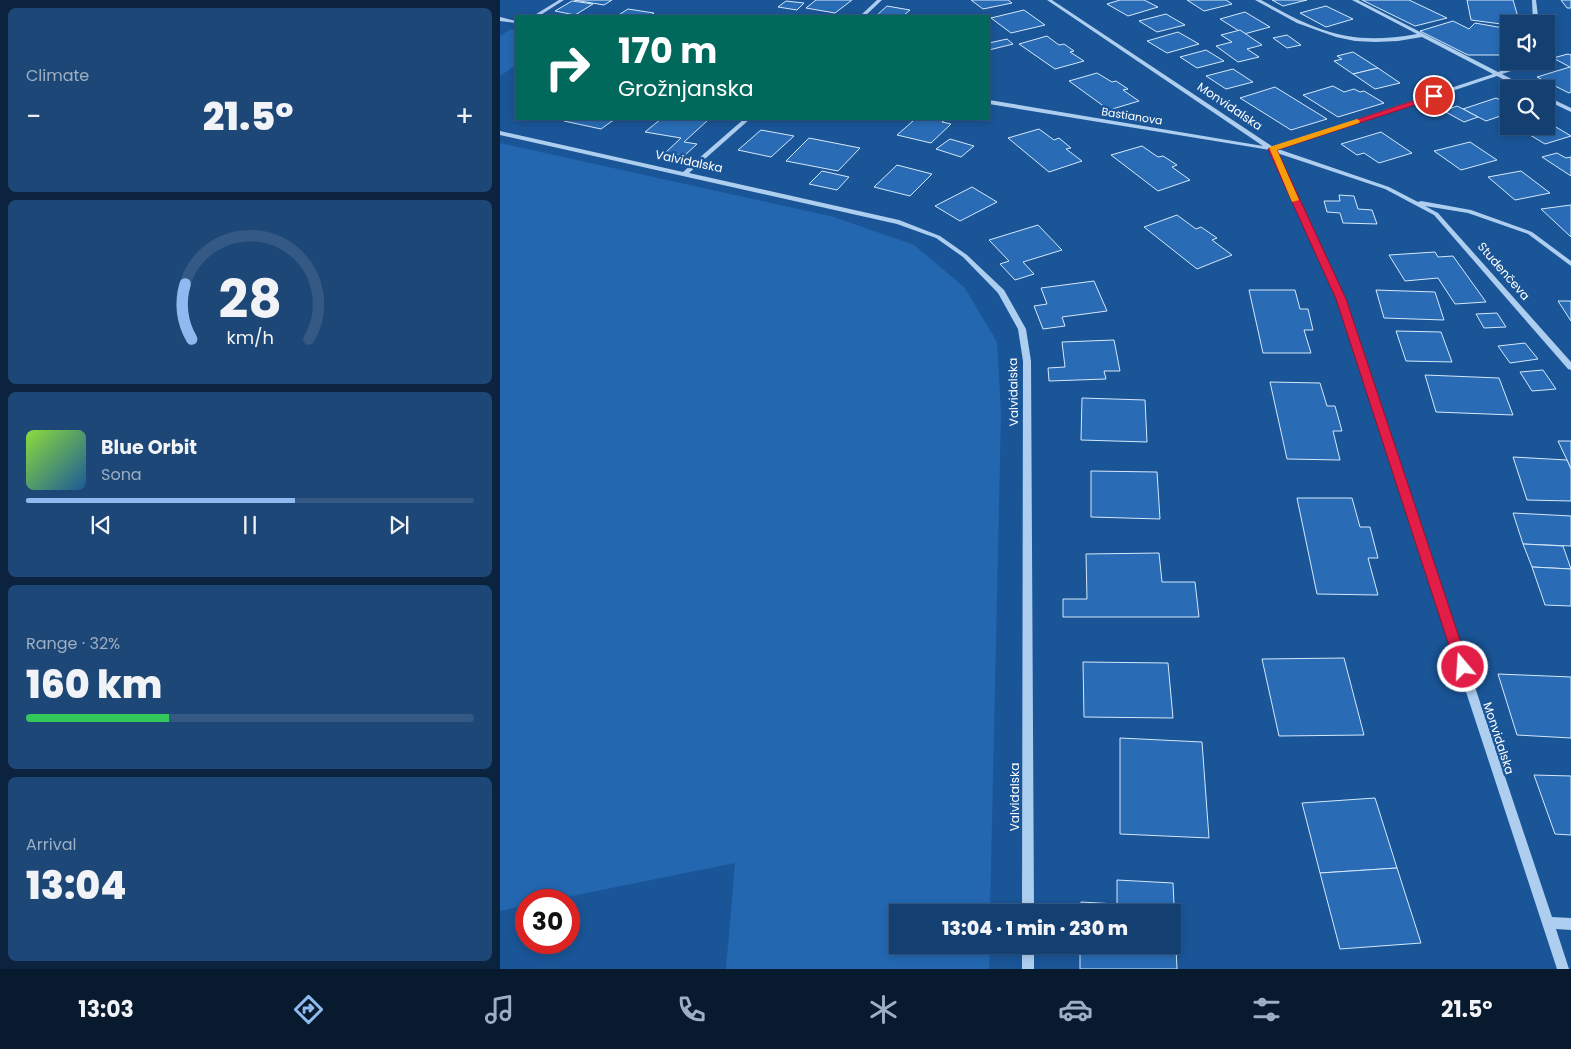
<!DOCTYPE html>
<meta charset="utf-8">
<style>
:root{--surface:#144071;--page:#1d4776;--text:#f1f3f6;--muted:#9dafc3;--line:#335984;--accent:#90b9f0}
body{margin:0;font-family:Poppins,sans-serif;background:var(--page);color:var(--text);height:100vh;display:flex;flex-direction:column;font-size:19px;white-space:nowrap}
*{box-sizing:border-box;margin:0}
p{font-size:16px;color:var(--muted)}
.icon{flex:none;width:28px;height:28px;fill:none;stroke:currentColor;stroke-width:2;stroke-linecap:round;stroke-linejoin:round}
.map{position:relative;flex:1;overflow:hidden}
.details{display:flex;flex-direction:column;gap:8px;padding:8px;background:#0b233e;width:500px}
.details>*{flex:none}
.top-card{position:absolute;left:15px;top:15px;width:475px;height:105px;border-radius:0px;box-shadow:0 2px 8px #0003,0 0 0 1px var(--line);background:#00695c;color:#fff;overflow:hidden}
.controls{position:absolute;left:1000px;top:15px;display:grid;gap:10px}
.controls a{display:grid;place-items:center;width:55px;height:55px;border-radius:0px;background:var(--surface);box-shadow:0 2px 8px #0003,0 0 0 1px var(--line);font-size:25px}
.speed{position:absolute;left:15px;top:889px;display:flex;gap:10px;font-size:25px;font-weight:700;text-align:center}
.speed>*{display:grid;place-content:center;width:65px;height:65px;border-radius:50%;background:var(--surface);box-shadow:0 2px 8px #0003,0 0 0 1px var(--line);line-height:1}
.speed .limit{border:8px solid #d22;background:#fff;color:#111}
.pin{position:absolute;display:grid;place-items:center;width:42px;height:42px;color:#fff;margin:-21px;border:2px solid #fff;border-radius:50%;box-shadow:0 1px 5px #0007}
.me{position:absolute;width:55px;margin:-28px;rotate:342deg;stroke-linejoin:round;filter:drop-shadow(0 0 4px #0008)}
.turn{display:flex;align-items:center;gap:18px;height:105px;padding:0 20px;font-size:22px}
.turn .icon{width:65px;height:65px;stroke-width:2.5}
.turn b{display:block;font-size:35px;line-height:42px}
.big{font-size:38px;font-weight:800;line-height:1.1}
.details .tile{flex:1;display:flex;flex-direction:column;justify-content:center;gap:8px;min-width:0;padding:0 18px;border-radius:8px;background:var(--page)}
.details .dial{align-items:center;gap:0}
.dial svg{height:130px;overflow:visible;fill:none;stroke:var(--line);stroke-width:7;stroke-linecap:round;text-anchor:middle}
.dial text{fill:var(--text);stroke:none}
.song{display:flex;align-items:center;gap:15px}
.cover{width:60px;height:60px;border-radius:8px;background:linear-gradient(135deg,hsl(90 70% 55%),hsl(210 70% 35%))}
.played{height:5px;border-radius:2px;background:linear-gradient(90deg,var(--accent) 60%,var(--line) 60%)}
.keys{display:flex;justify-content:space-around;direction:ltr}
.heat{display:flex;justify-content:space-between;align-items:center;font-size:28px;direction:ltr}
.charge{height:8px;border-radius:4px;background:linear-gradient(90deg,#34c759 32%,var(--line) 0)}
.trip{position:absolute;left:389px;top:904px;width:292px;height:50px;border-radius:0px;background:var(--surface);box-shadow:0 2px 8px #0003,0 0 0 1px var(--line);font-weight:800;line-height:50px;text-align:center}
.tabs{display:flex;height:80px;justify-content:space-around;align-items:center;background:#081a2d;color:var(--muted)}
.tabs .icon{width:35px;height:35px}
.tabs .current{color:var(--accent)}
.tabs b{font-size:22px;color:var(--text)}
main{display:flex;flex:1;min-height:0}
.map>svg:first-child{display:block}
.green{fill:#2367b1}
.building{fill:#296cb5;stroke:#d5e8fb}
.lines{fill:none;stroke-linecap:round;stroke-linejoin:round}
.minor{fill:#aecef0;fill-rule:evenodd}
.route{fill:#e11d48;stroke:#92132f}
.slow{fill:#f59e0b}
.labels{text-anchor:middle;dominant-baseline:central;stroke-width:5;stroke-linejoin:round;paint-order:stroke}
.far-street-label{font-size:11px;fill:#fff;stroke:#1a5597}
.street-label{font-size:12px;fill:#fff;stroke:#1a5597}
</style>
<main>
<section class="details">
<div class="tile"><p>Climate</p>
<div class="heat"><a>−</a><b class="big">21.5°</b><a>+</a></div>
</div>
<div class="tile dial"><svg viewBox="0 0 100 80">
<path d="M14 69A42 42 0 1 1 86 69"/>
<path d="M14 69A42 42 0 0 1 10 35" stroke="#90b9f0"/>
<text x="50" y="56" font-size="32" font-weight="700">28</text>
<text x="50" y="72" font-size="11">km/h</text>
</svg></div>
<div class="tile">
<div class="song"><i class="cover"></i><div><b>Blue Orbit</b><p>Sona</p></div></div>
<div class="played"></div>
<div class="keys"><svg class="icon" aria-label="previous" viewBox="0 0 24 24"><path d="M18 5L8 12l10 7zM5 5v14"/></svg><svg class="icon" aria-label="pause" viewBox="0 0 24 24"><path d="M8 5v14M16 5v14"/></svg><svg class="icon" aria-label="next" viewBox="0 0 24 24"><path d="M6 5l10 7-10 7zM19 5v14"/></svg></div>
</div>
<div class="tile"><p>Range · 32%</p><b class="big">160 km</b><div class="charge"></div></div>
<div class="tile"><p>Arrival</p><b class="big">13:04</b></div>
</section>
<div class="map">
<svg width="1071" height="969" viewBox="0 0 1071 969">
<rect width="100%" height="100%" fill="#1a5597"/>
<g class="green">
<polygon points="11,29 16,30 16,65 0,76 0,36"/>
<polygon points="0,143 334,217 414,245 464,287 497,342 501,413 490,912 398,912 398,945 490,945 489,969 226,969 235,863 52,900 26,900 26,905 0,911"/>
</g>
<g class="building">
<polygon points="74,0 112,0 104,5"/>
<polygon points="316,0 352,0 335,13 306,8"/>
<polygon points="471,0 508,0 512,3 483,9"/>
<polygon points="620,0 644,0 658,7 628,16 607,4"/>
<polygon points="687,0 726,0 732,4 704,11"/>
<polygon points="772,0 807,0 783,6"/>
<polygon points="862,0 909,0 947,18 915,26"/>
<polygon points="967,0 1013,0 1020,24 1009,25 971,20"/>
<polygon points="1061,0 1071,0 1071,8 1067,8"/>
<polygon points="72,1 93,4 75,15 55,11"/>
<polygon points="286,1 304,3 297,10 278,7"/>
<polygon points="387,6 410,10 403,16 376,16"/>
<polygon points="826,6 853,19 826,27 800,13"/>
<polygon points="128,9 154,13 150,16 117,16"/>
<polygon points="524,10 545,25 511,33 491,18"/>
<polygon points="745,12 770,27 744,34 720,19"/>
<polygon points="666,14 685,25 657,32 639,21"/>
<polygon points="953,21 969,29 975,23 1009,29 1009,46 1001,55 968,55 920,31"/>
<polygon points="740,30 762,45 747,49 759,57 738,62 716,46 732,42 721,35"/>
<polygon points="678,32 699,44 667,53 647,41"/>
<polygon points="787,35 801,45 787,48 773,38"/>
<polygon points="547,36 559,45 564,44 574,51 570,52 584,61 555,69 519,44"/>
<polygon points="507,39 513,44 489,50 489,43"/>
<polygon points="706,50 724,61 697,68 680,57"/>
<polygon points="853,52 878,68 853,74 834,61 842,59 837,56"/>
<polygon points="1068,54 1071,55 1071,92 1069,93 1037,77 1070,67 1053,58"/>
<polygon points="878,68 900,83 875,89 853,74"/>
<polygon points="733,69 753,82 726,89 706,76"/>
<polygon points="597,73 612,82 616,81 628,89 623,90 639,101 609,110 569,81"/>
<polygon points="833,86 844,92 854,89 860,92 864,91 884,103 838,117 803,95"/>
<polygon points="775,87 827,119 791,130 740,98"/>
<polygon points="996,98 1009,104 1009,113 986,121 963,109"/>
<polygon points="957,106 963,109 978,117 964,122 944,111"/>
<polygon points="67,119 115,119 101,129 64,121"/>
<polygon points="161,119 199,119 208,120 184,142 197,144 184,156 165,153 181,138 145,132"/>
<polygon points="404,119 446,119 442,122 451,124 431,143 397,135 413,121"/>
<polygon points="1046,121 1071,136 1045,144 1015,126 1046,126"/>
<polygon points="539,129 554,140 559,138 571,148 566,149 582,161 549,172 508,138"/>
<polygon points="261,130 294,136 271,157 238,150"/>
<polygon points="881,132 912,153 879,163 864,153 857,155 841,144"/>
<polygon points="309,138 360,148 338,171 286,161"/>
<polygon points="450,139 474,146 461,157 436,149"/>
<polygon points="970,142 997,160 961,170 934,151"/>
<polygon points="642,146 658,157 663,156 677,165 672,167 690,180 658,191 611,155"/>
<polygon points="1057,153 1066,158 1071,157 1071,176 1042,157"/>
<polygon points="397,165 432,174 410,196 374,187"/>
<polygon points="322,171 349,177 337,190 309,184"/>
<polygon points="1021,171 1050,193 1015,200 988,177"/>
<polygon points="472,187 497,202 460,221 435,206"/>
<polygon points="839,195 854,196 858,209 872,210 877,224 843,223 840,213 827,212 824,201 840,201"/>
<polygon points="1071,205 1071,237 1041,209"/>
<polygon points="677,215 696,229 701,227 717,238 712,240 732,255 697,269 644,227"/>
<polygon points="538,225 562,250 523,262 534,274 515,280 500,264 509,261 489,240"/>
<polygon points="935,252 938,257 953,256 986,302 955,304 938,278 905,281 889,255"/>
<polygon points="594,281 607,311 562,317 565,326 543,329 534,306 547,304 541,288"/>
<polygon points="749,290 795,290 800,309 808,309 813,330 804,330 811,353 763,353"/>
<polygon points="876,290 935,292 944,320 884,318"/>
<polygon points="1058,301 1071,301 1071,321"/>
<polygon points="997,313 1006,327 984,328 976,314"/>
<polygon points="896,331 941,332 952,362 906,361"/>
<polygon points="614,340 620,371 604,371 606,379 549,381 548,368 565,367 562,342"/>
<polygon points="1025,343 1038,359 1010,363 998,346"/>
<polygon points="1043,370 1056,389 1032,391 1020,372"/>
<polygon points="925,375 999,378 1013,415 936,412"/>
<polygon points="770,382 820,383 827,406 835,406 842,431 833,431 840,460 787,459"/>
<polygon points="582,398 645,400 647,442 581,440"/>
<polygon points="1058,441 1071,441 1071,469 1067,460"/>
<polygon points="1013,457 1067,460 1071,469 1071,501 1027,500"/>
<polygon points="591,471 657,472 660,519 591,517"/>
<polygon points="797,498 852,498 860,527 870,527 878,558 868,558 878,595 817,594"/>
<polygon points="1013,513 1071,516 1071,546 1023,544"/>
<polygon points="1023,544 1063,546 1071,569 1032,567"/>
<polygon points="659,553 662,582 695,582 699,617 563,617 563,599 587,599 586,554"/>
<polygon points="1032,567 1071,569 1071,606 1045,605"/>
<polygon points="844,658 864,735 779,736 762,659"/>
<polygon points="583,662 668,663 673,718 584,717"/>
<polygon points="998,674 1071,677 1071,738 1017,735"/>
<polygon points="620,738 702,742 709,838 620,834"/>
<polygon points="1034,775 1071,776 1071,835 1055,834"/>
<polygon points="875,798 897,868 820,873 802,803"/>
<polygon points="897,868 921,943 840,949 820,873"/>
<polygon points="617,880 673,883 677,969 580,969 580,945 672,945 672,912 581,912 581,902 617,904"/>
</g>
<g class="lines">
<g class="minor">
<polygon points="59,0 64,0 39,16 33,16"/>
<polygon points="377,0 382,0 365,16 360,16"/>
<path d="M547 0H552L773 147 993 74 922 37 898 41 875 42 855 41 836 37 797 23 755 0H761C818 32 850 46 917 34L852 0H858L998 72 1016 66 1020 61H1026L1020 68 1002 74 1030 89H1022L997 76 778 149 889 187 918 202 921 201 971 210 1032 232 1071 261V266L1028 234 968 213 925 206 938 213 1071 362V370L1068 369 934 215 885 189 777 153 845 299 1052 917 1071 918V930L1056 929 1069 969H1057L837 299 770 150 489 104V100L763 146Z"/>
<polygon points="1032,0 1036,0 1039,24 1033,24"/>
<polygon points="0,17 16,21 16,23 0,21"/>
<polygon points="1046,96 1071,108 1071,112 1046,100"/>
<polygon points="244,119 250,119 189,173 399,220 440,236 467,255 504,290 526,329 531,361 534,912 522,912 523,361 518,329 498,293 463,257 436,238 397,224 0,135 0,131 183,172"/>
<rect x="522" y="945" width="12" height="24"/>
</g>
</g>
<polygon class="route" points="934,94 937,96 936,98 777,150 846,299 969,667 967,671 958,671 956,667 836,299 768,149"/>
<polygon class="slow" points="857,119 860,121 859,123 777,150 799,200 792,202 769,147"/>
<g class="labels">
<g class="far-street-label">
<text transform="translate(632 116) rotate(9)">Bastianova</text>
</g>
<g class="street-label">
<text transform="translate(730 106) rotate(34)">Monvidalska</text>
<text transform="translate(189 161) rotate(12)">Valvidalska</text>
<text transform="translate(1004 271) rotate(49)">Studenčeva</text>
<text transform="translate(513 392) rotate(-91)">Valvidalska</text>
<text transform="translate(999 738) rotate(72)">Monvidalska</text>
<text transform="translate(514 797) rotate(-90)">Valvidalska</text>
</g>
</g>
</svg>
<div class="controls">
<a><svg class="icon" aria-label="sound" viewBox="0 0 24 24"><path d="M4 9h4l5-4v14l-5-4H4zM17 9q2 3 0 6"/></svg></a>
<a><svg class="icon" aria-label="search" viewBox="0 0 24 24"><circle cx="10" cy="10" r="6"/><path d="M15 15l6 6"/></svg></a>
</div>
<div class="speed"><div class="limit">30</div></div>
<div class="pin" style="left:934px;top:96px;background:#d93025"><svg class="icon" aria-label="arrive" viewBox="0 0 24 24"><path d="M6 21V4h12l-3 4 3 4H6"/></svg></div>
<svg class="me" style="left:963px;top:667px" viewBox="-20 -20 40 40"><circle r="17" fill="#e11d48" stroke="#fff" stroke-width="3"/><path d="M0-11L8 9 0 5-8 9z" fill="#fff"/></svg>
<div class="trip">13:04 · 1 min · 230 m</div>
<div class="top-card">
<div class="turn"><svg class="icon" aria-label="right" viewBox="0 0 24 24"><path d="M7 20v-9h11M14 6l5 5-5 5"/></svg><div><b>170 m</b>Grožnjanska</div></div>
</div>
</div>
</main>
<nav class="tabs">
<b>13:03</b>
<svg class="icon current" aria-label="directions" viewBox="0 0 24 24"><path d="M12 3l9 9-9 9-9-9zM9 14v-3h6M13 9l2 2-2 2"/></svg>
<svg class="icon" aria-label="music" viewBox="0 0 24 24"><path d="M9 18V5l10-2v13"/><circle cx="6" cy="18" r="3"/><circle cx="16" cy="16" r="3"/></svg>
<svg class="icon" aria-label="phone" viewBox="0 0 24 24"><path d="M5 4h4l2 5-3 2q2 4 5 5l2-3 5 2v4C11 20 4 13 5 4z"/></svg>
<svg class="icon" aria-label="climate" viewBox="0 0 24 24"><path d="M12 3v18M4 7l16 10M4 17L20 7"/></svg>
<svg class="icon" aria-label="car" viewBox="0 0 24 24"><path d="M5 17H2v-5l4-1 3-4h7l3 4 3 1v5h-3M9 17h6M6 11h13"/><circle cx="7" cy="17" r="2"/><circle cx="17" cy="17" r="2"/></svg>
<svg class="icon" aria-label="filters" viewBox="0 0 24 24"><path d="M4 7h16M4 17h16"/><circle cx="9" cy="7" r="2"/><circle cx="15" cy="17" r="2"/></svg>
<b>21.5°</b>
</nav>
